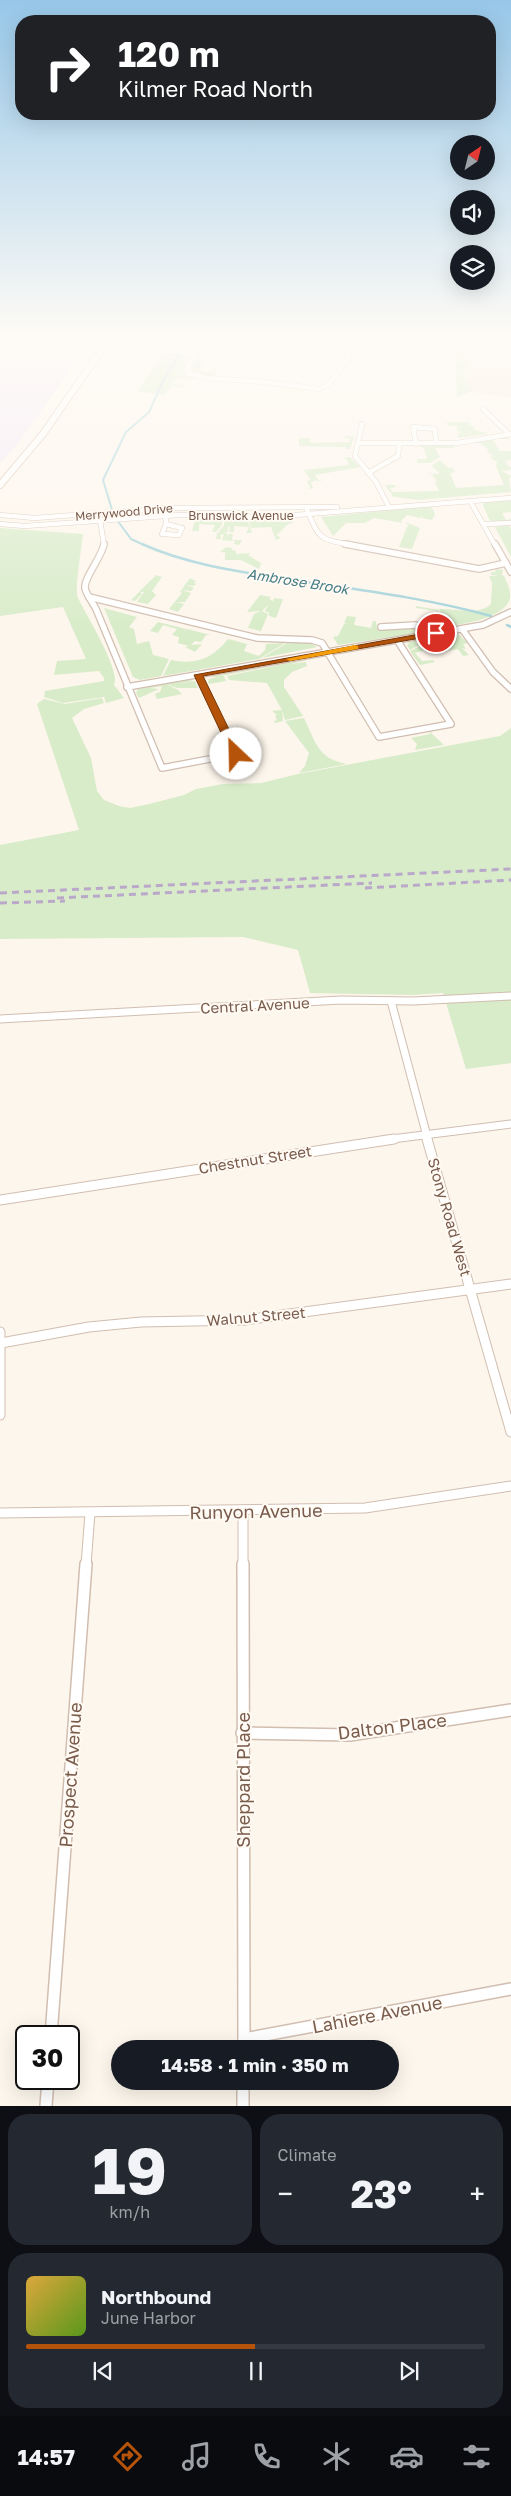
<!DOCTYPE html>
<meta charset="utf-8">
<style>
:root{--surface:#171b24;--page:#242831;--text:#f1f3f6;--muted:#9ea1a6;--line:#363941;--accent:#b45309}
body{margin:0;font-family:"Golos Text",sans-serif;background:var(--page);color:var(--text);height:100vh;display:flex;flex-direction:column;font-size:19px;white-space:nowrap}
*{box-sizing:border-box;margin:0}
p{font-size:16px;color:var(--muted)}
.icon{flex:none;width:28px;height:28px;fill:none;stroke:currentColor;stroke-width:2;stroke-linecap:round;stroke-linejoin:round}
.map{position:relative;height:2106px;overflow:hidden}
.sheet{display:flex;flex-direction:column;gap:8px;padding:8px;background:#0d0f14;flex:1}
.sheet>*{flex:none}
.banner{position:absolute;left:15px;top:15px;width:481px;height:105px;border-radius:20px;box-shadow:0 5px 20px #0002;background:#202124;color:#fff;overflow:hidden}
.needle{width:32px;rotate:35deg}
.tools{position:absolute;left:450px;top:135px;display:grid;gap:10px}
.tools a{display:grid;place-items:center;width:45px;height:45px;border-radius:50%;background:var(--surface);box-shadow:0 5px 20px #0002;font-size:25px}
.speed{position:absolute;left:15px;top:2025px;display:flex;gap:10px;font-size:25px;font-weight:700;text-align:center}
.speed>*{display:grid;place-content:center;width:65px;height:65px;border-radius:50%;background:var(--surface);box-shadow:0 5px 20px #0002;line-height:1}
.speed .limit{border:2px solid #111;border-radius:8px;background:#fff;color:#111}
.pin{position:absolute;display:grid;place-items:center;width:42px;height:42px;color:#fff;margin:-21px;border:2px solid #fff;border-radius:50%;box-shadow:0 1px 5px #0007}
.me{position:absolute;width:55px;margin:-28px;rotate:336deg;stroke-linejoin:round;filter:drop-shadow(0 0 4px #0008)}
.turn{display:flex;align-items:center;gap:18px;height:105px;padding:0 20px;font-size:22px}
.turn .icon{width:65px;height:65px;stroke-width:2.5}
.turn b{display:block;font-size:35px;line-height:42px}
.big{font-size:38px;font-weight:700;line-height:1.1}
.sheet .card{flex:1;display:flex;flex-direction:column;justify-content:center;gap:8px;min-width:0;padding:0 18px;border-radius:20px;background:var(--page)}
.sheet .dial{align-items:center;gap:0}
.dial b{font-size:65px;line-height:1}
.song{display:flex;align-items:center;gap:15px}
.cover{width:60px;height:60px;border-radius:8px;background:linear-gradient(135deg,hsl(40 70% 55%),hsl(90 70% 35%))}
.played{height:5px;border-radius:2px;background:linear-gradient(90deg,var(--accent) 50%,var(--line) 50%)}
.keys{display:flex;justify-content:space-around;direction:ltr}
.heat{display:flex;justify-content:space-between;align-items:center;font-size:28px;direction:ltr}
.sheet .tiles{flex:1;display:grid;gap:8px;grid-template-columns:1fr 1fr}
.card:last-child{grid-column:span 2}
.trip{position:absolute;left:111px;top:2040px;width:288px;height:50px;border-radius:25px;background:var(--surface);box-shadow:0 5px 20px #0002;font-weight:700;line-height:50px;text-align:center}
.menu{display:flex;height:80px;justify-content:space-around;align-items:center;background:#090b0e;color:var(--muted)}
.menu .icon{width:35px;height:35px}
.menu .on{color:var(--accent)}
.menu b{font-size:22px;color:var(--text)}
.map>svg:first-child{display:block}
.residential{fill:#f5e8da}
.education{fill:#f3e8fa}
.green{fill:#d8ecc9}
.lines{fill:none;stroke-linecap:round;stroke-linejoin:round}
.stream-far1{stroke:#a5d3da;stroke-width:2}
.stream{stroke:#a5d3da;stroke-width:2.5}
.minor-far4-casing{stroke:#d1beb0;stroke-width:5.5}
.minor-far3-casing{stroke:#d1beb0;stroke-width:8}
.minor-far2-casing{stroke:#d1beb0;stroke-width:9}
.minor-far1-casing{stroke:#d1beb0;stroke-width:11}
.minor-casing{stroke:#d1beb0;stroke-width:14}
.secondary-casing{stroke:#d6c0b0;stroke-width:8}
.minor-far4{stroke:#fff;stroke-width:4.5}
.minor-far3{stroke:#fff;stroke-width:5.5}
.minor-far2{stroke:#fff;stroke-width:7}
.minor-far1{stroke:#fff;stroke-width:9}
.minor{stroke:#fff;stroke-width:11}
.secondary{stroke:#fff;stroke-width:6}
.rail{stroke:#b9a8c9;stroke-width:3;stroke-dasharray:7 5;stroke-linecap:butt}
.route{fill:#b45309;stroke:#753606}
.slow{fill:#f59e0b}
.labels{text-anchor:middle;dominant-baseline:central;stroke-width:4;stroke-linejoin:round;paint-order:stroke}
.far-street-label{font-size:12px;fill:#7a5c4d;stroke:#fffaf3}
.far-water-label{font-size:14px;font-style:italic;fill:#437c86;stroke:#fffaf3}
.street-label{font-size:15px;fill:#7a5c4d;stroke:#fffaf3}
.near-street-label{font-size:18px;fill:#7a5c4d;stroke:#fffaf3}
</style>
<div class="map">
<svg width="511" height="2106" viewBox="0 0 511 2106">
<rect width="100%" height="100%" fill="#fdf6ec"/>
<polygon class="residential" points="474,339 511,339 511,397 468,392 471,391 461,372 469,369 467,340"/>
<polygon class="education" points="0,339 92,339 17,445 0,463"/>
<g class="green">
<polygon points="176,339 207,339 192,350 165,349"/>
<path d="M221 339 242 340 240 349 237 350 231 346 233 345H229L223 342 213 343 214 345 212 346 235 358 225 357 226 355 222 360H218L221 356 218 353 212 355 213 350 210 355H206L205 361 199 370 203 372 209 371V373L214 371V366H218L214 373 217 374C211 379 200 375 193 372L192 367 208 344Z"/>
<polygon points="450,339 474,339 467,340 469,369 461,372 472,391 457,397 455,344"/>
<polygon points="162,353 189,356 182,370 194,378 192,380 178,378 172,384 185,385 184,388 171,386 165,395 137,392"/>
<polygon points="447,422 469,422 471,423 468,424 473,426 474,429 488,434 458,438 458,433 462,432 457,431 457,426 447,425"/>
<polygon points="345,436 354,437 350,449 346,449 346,447 299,446 299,438 310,438 310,443 349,442 350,438 345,438"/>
<polygon points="507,436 510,439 492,439 500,451 511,451 511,460 505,461 508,466 511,467 511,470 502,471 511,476 509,479 511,492 418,500 394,497 385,485 395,485 396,487 390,488 392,492 439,491 435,481 437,481 432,475 435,475 427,473 440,474 432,466 439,460 449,468 453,468 455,472 450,473 456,488 504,485 495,464 498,463 490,457 494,456 486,451 489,450 480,443 474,443 472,441"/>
<polygon points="453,445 455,448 435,448 440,457 430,463 417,463 417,459 427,459 424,448 419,446"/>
<polygon points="350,457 360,467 315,475 318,480 325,480 316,481 313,478 315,481 311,482 313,488 308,489 310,487 307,481 311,480 304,470 349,465 347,460 343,458"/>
<polygon points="511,500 511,512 502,513 506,520 502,521 511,519 511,521 493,522 490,521 483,505 484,503"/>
<polygon points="431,506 435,514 432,520 422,518 423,515 420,518 407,515 401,521 403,523 374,518 365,523 346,523 333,536 321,517"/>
<polygon points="196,517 223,518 221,526 216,532 212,532 215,525 199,524 199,531 192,531"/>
<polygon points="224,518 247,519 252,533 246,533 249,527 234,526 234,532 229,532 230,527 228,526 228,531 225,533 228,534 226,539 229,534 233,534 232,540 242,540 239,545 234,544 235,541 222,540 224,534 220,535 221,539 216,539 217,533 221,533 218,532 224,526"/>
<polygon points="248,519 294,519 293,521 294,522 287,525 276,536 281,537 273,542 276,540 271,527 251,528"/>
<polygon points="405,522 420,528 412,549 399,547 407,527 409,526"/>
<polygon points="509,525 511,529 511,557 495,527"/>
<path d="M0 528 83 534C82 546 74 590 78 598 85 613 122 672 114 685L124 698 106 703 104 697 63 703 44 697 45 691 104 681V678L99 671 54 675 57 661 86 659 63 607 0 616Z"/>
<polygon points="226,547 232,548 232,550 236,551 236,554 251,553 248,555 261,563 259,569 241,560 225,560 225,553 230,553 220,552"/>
<path d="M496 569 503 570 502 575 504 576C507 582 511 590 510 598 505 621 450 626 430 629L424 619 435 617 437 611 416 608V606L439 610 435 620 441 612 439 609C455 608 479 616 491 604L492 583 489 576H499L491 575V572H495Z"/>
<polygon points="156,575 162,577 152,591 156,595 148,604 137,602 144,592 140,592 142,594 135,601 131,600"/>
<polygon points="190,578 197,582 193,582 196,584 194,586 185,585 194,588 191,591 182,590 191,593 185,602 177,602 184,604 178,612 169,609 182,593 180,592"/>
<polygon points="260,595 271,597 269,599 273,601 274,598 283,599 276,618 269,616 269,613 265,611 268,605 262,611 268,614 261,631 248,628 254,614 261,611 247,612"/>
<polygon points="104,608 137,617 129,627 134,629 137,644 149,641 153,655 169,659 161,676 140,680 133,677"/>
<polygon points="347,616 356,617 354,625 371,628 373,621 376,621 377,629 413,628 417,633 338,645 333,637 338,636 344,624 347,624 344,623"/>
<polygon points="158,622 186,629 184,632 187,629 211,635 206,635 201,642 195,641 191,645 202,644 195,652 185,647 189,646 178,643 179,637 172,635 177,629 163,625 158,633 150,631"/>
<polygon points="458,634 468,643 463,644 466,649 462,648 469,655 463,656 458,649 443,652 441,648 429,650 427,647 429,644 422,647 426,650 415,653 422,661 433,660 435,662 420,665 410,651 421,646 418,642 438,638 415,642 419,645 410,650 407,645 410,643 407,643 409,642"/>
<path d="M228 639 247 644 244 651 259 656 265 650 266 644 285 643 259 659 163 676 171 660C196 665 212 659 228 639Z"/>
<polygon points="287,643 310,643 317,647 262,658"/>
<polygon points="307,660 291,664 306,662 307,666 292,672 284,680 284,687 303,716 285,720 282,711 283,721 275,723 274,721 277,720 275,716 277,715 272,711 282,710 267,683 229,680 227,676 280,665 220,676 224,676 226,681 209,684 208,682 209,679 217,677 209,677"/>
<polygon points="189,680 193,681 178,684 195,681 198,688 178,688 170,686 172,685 168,685 178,690 182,694 157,699 155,694 160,692 162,686 150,688 159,689 139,698 136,693 138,689"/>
<polygon points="102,698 104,703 84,709 72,718 91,758 97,791 104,800 119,806 130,808 149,804 184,795 196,789 223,784 261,783 298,774 500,736 511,728 511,1063 466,1069 443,993 412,995 310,993 298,950 243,937 0,939 0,845 79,830 37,704 44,699 65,704"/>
<path d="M304 718C316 743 318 759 347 764L299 773 305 766 309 753 285 721Z"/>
<polygon points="428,727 433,728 431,733 444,745 415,750 417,744 411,738 430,734"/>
</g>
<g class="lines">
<g class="stream-far1">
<polyline points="113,513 103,480 126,432 149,412 163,381 189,339"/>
<polyline points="117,520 131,539 144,545"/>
</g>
<g class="stream">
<path d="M142 544C188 565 242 572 293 580 360 590 426 598 491 616"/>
<polyline points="507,625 511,627"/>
</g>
<defs>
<g id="minor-far4">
<polyline points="214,339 201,346 187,368 188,373 206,378 266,382 319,389 328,385 349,358 347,354 274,341 248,339"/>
<polyline points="104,346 196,354"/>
<polyline points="347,354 351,339"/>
<polyline points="483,409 508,433"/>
<polyline points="362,424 355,456 376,482 389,507"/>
<polyline points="358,443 457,443 511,434"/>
<polyline points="416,444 413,427 435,429 436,443"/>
<polyline points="368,473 398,456 399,444"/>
<polyline points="470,501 495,545"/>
<path d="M307 510C320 540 319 539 352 545"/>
<polyline points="165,512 166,524"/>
<polyline points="99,514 104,545"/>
<polyline points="0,515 35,518 166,508 337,507"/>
<polyline points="0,524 25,526 179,515 270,517 511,498"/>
<polygon points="166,524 182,528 179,535 162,534"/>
<polyline points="485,524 511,523"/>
</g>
<g id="minor-far3">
<path d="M104 544C102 557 84 577 85 588 86 594 93 603 96 609L162 768 236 754 198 675"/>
<polyline points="345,544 479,569 506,563"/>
<polyline points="495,544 511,572"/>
<polyline points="89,597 257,638 312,640 322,643 379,737 451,724 397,640"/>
<polyline points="381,627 416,625 424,635"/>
<polyline points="462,629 493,672 511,689"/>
<polyline points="127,687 483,625 511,612"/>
</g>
<g id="minor-far2">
<polyline points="391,1001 428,1140"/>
<polyline points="0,1019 341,1000 414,1001 511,996"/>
<polyline points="384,1140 511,1124"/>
</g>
<g id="minor-far1">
<polyline points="427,1139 511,1432"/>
<polyline points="0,1200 394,1139"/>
<polyline points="0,1332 0,1415"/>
<polyline points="1,1343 89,1327 141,1322 245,1320 511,1284"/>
<polyline points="243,1511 243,1565"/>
<polyline points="0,1513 365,1508 511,1486"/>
<polyline points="86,1565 90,1513"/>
</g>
<g id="minor">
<polyline points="243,1564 244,2049"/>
<polyline points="242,1733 350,1735 511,1710"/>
<polyline points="51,2036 86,1564"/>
<polyline points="244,2039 511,1989"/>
<polyline points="243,2081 243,2106"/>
<polyline points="46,2106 48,2079"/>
</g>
<polyline id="secondary" points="0,485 43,434 109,339"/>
</defs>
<use href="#minor-far4" class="minor-far4-casing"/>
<use href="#minor-far3" class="minor-far3-casing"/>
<use href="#minor-far2" class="minor-far2-casing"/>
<use href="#minor-far1" class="minor-far1-casing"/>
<use href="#minor" class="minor-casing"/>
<use href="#secondary" class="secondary-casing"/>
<use href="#minor-far4" class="minor-far4"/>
<use href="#minor-far3" class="minor-far3"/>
<use href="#minor-far2" class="minor-far2"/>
<use href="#minor-far1" class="minor-far1"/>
<use href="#minor" class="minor"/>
<use href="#secondary" class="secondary"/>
<g class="rail">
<polyline points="365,888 511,880"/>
<polyline points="0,893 511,869"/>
<polyline points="57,898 372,883"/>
<polyline points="0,903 65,901"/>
</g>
</g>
<linearGradient id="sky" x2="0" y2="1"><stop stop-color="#97c7e8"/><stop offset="0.53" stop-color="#fefbf6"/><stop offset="1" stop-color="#fefbf6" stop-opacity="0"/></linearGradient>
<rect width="511" height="634" fill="url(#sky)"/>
<polygon class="route" points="436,631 440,633 438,635 203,676 241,754 236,757 231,754 194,675"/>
<polygon class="slow" points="355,645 358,646 358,649 290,661 286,659"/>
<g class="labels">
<g class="far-street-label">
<text transform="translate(124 512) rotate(-5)">Merrywood Drive</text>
<text x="241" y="515">Brunswick Avenue</text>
</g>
<g class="far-water-label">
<text transform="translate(298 581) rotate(9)">Ambrose Brook</text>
</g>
<g class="street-label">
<text transform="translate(255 1005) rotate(-3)">Central Avenue</text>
<text transform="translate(255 1159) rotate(-9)">Chestnut Street</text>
<text transform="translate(450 1217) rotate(74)">Stony Road West</text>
<text transform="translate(256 1316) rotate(-5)">Walnut Street</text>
</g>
<g class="near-street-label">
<text transform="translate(256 1511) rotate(-1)">Runyon Avenue</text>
<text transform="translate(392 1726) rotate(-7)">Dalton Place</text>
<text transform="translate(70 1775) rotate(-86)">Prospect Avenue</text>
<text transform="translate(243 1780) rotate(-90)">Sheppard Place</text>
<text transform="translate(377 2014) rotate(-11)">Lahiere Avenue</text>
</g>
</g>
</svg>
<div class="tools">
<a><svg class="needle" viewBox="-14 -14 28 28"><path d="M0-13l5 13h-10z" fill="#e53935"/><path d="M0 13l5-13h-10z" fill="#9ea1a6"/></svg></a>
<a><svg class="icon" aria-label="sound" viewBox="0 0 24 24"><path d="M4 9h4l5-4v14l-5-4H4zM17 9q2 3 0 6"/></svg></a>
<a><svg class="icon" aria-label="layers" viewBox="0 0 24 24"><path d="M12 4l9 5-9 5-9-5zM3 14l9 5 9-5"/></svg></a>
</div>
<div class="speed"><div class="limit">30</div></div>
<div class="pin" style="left:436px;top:633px;background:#d93025"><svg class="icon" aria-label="arrive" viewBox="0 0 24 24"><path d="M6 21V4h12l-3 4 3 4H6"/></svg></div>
<svg class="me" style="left:236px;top:754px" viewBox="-20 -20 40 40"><circle r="19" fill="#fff"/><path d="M0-13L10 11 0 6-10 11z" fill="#b45309"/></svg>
<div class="trip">14:58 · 1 min · 350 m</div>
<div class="banner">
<div class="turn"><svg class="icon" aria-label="right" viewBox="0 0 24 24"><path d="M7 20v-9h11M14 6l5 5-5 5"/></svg><div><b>120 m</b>Kilmer Road North</div></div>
</div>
</div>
<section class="sheet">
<div class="tiles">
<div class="card dial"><b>19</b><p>km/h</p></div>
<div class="card"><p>Climate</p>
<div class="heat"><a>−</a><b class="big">23°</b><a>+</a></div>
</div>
<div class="card">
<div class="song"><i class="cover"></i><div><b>Northbound</b><p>June Harbor</p></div></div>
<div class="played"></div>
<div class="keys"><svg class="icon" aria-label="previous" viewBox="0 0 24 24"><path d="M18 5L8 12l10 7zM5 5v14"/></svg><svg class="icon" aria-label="pause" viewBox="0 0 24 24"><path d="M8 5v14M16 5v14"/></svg><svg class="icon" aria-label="next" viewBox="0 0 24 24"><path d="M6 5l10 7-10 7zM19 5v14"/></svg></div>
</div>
</div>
</section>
<nav class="menu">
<b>14:57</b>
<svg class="icon on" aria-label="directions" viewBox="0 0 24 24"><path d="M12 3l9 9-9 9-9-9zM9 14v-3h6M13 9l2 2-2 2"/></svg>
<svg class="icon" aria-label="music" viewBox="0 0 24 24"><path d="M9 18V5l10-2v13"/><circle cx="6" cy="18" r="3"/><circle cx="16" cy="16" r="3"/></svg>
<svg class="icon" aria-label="phone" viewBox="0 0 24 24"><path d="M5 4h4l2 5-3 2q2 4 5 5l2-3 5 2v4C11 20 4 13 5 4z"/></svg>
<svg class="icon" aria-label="climate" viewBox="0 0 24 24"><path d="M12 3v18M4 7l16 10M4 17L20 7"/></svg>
<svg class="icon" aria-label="car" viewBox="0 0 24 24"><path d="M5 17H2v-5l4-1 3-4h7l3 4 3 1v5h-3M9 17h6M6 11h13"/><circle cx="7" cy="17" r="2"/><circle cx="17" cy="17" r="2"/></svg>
<svg class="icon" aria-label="filters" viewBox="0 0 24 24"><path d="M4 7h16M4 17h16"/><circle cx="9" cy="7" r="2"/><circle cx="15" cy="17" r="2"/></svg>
</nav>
